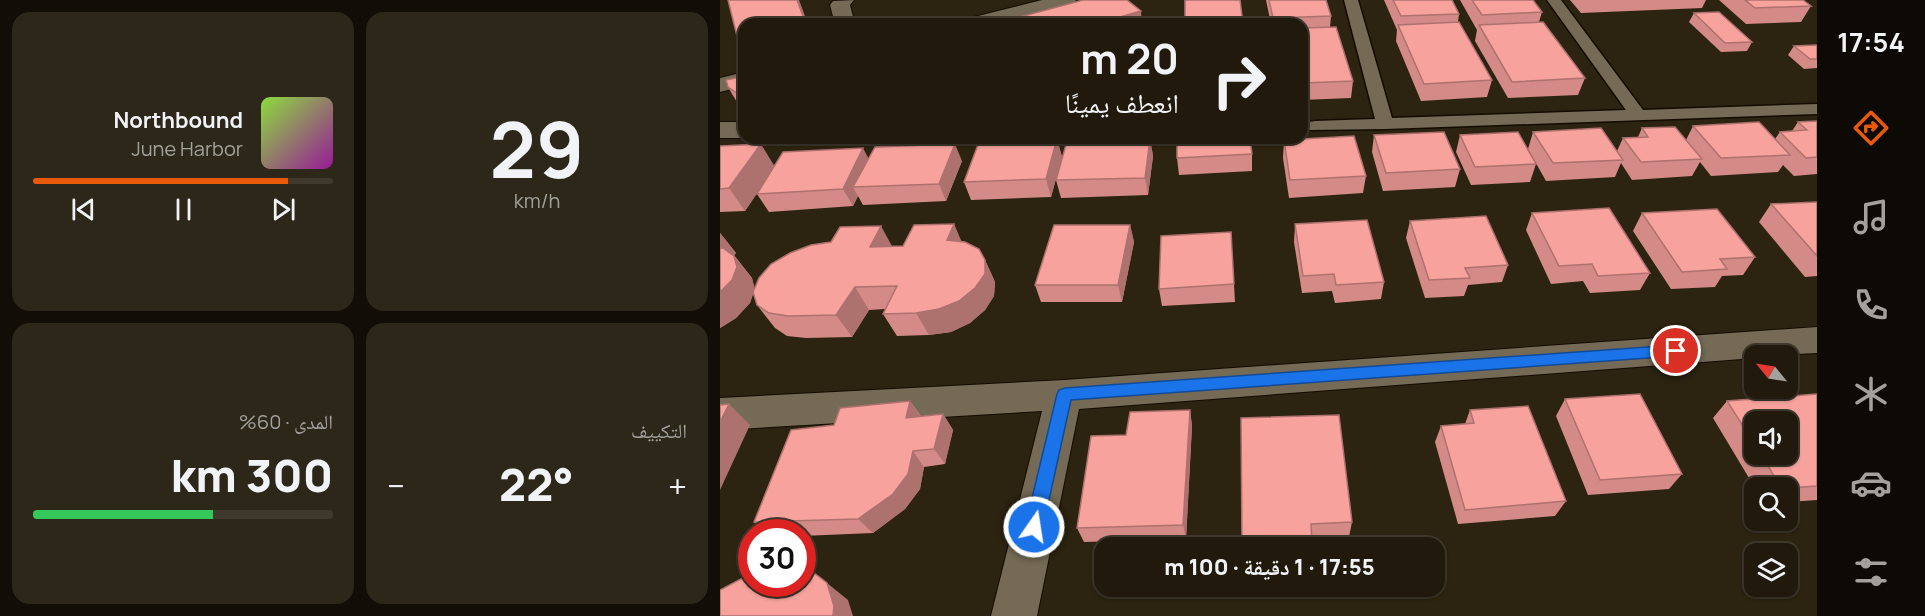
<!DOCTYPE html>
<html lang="ar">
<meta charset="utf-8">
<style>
:root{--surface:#211a0c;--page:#2d271a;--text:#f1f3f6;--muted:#a2a19d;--line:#3e382d;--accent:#ea580c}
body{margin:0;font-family:Manrope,"Noto Naskh Arabic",sans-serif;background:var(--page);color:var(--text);direction:rtl;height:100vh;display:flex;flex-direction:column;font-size:22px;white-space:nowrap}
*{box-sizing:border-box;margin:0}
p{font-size:20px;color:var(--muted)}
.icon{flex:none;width:33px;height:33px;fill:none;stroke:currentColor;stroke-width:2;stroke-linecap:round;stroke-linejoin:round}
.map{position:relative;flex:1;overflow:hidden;direction:ltr}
.panel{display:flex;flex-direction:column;gap:12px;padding:12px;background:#120e07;width:720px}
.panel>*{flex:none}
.banner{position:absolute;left:18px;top:18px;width:570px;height:126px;border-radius:18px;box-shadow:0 2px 4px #0004,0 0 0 2px var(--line);direction:rtl;background:#211a0c;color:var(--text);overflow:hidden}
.needle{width:39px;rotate:300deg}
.fabs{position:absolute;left:1024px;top:345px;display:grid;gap:12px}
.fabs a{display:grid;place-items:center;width:54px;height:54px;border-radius:12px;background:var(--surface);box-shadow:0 2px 4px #0004,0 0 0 2px var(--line);font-size:30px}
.speed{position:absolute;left:18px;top:519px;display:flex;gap:12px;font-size:30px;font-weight:700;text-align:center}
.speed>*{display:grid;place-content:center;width:78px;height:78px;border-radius:50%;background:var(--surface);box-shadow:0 2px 4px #0004,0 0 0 2px var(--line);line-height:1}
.speed .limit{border:9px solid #d22;background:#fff;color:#111}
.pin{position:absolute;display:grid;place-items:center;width:51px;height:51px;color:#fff;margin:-26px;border:3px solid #fff;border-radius:50%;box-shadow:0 2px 6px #0007}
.me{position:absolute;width:66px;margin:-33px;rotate:13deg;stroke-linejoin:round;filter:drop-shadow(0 0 4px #0008)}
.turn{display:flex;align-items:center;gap:21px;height:126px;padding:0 30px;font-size:27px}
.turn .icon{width:78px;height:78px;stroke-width:2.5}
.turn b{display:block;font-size:42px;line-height:51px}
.big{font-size:45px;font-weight:800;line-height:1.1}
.panel .card{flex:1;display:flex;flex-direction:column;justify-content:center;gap:9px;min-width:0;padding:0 21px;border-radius:18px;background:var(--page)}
.panel .dial{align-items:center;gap:0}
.dial b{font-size:78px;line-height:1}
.song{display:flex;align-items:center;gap:18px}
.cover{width:72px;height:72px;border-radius:9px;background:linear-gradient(135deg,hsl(90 70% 55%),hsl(300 70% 35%))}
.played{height:6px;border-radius:3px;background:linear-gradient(90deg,var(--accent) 85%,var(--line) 85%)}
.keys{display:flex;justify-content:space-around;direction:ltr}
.heat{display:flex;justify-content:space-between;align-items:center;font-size:33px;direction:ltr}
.charge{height:9px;border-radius:4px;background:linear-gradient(90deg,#34c759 60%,var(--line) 0)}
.panel .tiles{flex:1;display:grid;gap:12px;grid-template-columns:repeat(2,1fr)}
.trip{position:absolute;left:374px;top:537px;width:351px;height:60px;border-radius:18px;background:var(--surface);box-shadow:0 2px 4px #0004,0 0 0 2px var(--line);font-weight:800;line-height:60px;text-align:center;direction:rtl}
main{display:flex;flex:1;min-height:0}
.dock{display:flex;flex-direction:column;width:108px;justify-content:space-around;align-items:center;background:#0d0a05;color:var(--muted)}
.dock .icon{width:42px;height:42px}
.dock .current{color:var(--accent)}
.dock b{font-size:27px;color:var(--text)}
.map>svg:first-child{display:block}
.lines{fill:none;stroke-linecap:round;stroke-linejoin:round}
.service-casing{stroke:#140c00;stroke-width:3}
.minor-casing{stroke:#140c00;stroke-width:2}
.service{fill:#746a55;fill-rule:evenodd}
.minor{fill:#746a55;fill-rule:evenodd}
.wall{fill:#d48b87;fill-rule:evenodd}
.shaded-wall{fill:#ad716e}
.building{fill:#f7a29d;stroke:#ad716e;stroke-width:1.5}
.route{fill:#1a73e8;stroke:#114b97;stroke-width:1.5}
</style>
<main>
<nav class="dock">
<b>17:54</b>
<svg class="icon current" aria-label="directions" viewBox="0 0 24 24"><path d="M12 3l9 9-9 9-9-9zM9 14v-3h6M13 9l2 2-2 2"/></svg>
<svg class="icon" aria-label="music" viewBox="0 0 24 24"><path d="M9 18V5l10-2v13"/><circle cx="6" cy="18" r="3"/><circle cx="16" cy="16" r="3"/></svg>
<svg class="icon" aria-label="phone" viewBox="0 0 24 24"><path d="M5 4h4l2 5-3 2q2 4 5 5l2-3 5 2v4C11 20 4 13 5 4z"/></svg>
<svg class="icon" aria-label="climate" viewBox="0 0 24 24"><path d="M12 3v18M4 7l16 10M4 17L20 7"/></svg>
<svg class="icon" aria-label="car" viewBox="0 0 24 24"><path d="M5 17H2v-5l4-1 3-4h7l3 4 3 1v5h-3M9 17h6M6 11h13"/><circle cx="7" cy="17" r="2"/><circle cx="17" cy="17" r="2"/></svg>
<svg class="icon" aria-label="filters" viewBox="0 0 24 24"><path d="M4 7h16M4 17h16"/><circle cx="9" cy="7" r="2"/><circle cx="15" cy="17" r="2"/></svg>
</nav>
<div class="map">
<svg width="1097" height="616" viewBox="0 0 1097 616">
<rect width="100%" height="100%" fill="#2c2310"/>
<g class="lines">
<defs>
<polygon id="service" points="624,0 638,0 672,118 906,110 827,0 841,0 923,110 1097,104 1097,114 665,129 589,130 586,126 589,122 595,121 655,119"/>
<g id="minor">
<polygon points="134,0 130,5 135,24 115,24 110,5 113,1"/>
<polygon points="322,0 356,0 353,4 274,24 239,24 242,20"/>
<polygon points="24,72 24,86 0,92 0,78"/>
<rect x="0" y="122" width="24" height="16"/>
<polygon points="1097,327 1097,353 1035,356 1035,358 359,409 317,616 271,616 322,411 0,430 0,398 344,380"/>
</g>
</defs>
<use href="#service" class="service-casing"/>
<use href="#minor" class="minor-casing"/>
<use href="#service" class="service"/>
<use href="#minor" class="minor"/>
</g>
<g class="wall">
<polygon points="546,0 606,0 611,16 610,27 633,81 631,98 582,100 582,24 551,24"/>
<polygon points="664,0 732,0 739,14 738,22 772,80 767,97 701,101 676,41 677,30"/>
<polygon points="740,0 813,0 822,12 819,22 865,78 858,95 788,98 755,41 757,30"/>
<polygon points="850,0 986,0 982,8 861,13"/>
<polygon points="999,0 1083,0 1091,6 1081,22 1026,24"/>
<polygon points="974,13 1032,42 1027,51 1001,52 969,22"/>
<polygon points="1097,45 1097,68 1084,69 1068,55 1074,46"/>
<polygon points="24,76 24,108 18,104 8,87"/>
<polygon points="1097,121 1097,174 1074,176 1063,165 1058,172 991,176 980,162 972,176 912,180 901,163 895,177 826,181 808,149 813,132 897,151 903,138 918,137 922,128 966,140 973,126 1055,139 1060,132 1072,131 1078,122"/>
<polygon points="654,135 740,169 735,187 663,191 652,152"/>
<polygon points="740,135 816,164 810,182 751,185 736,152"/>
<polygon points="337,139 342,157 331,197 251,200 244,182"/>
<polygon points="430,139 433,156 428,195 341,198 336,180"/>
<polygon points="564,140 646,176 643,193 569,198 563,158"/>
<polygon points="0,146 54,166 242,161 226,201 143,205 138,196 133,206 49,212 37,194 41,187 25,211 0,212"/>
<polygon points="532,154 532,171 459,175 457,158"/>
<polygon points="1097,202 1097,276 1085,277 1039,222 1051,204"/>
<polygon points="812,213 930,273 920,290 870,293 863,281 831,284 806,230"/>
<polygon points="922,213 1035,257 1023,275 1002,276 995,287 951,289 913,231"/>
<polygon points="690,221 788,265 782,282 748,285 744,296 705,298 686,238"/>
<polygon points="234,224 241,242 265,260 275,282 274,296 265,310 250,323 231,332 209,335 177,336 163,314 165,309 149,310 132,337 86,338 67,336 55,328 37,305 33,293 30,303 16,318 0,328 0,233 16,253 14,255 32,278 34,289 172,247 183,246"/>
<polygon points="575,224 664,282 661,299 615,303 612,291 582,293 574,242"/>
<polygon points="410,225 414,242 402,302 321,302 315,285"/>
<polygon points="511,232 515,302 442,306 439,289"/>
<path d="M1097 394V500L1068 502V488H1035L993 418 1007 401ZM1035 422 1068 454H1035Z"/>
<polygon points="845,399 962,474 949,489 868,495 836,416"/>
<polygon points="190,401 201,416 223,414 233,430 225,464 204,467 200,489 185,509 153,533 82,536 82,532 47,532 34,522 114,425"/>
<polygon points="470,410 472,426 466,539 364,542 357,528 406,435"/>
<polygon points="750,410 846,501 835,516 738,524 715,442 721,426 745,424"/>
<polygon points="521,418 632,522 629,537 592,538 592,548 522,548"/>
</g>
<g class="shaded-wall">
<polygon points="77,0 79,0 88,24 86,24"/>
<polygon points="421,11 422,24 376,24"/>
<polygon points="24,43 24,53 19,44"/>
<polygon points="337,139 342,157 331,197 326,179"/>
<polygon points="430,139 433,156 428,195 425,178"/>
<polygon points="41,144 55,167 25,211 9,188"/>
<polygon points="235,144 242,161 226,201 219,184"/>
<polygon points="143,148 152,165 133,187 138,196 133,206 123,189"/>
<polygon points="234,224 244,247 227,240"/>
<polygon points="410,225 414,242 402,302 398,285"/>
<polygon points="161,226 173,248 150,247"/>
<polygon points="0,233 16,253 4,269 0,264"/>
<polygon points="14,256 32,278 35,289 30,303 16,318 0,328 0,292"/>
<polygon points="265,260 275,282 274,296 265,310 250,323 231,332 209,335 196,313"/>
<polygon points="135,287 149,310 132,337 116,315"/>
<polygon points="190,401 201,417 186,418"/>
<polygon points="9,404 30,425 0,490 0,422"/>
<polygon points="470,410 472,426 466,539 463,525"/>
<polygon points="223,414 233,430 225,464 214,449"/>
<polygon points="193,451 204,467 200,489 185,509 153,533 138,519"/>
<polygon points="107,583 128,600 133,616 113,616"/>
</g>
<g class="building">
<polygon points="8,0 77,0 86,24 24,24 24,43 19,44"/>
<polygon points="363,0 407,0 421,11 376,24 302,24 296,18"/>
<polygon points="465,0 520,0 523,24 465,24"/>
<polygon points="549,0 606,0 611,16 553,18"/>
<polygon points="673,0 732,0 739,14 681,16"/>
<polygon points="752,0 813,0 822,12 762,15"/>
<polygon points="1025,0 1083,0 1091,6 1035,8"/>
<polygon points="999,12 1032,42 1005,43 974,13"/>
<polygon points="739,22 772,80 704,84 678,25"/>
<polygon points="823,22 865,78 792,82 759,25"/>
<polygon points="616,27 633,81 582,83 582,28"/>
<polygon points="1097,45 1097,59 1090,59 1074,46"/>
<polygon points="24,76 24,96 21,96 8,87 6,80"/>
<polygon points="1097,121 1097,157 1086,158 1060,132 1087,130 1078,122"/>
<polygon points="1039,122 1070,155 1001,158 973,126"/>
<polygon points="955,127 982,159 921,162 903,138 928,137 922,128"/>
<polygon points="881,128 903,160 833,163 813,132"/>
<polygon points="724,132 740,169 666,173 654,135"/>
<polygon points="798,132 816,164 755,167 740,135"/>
<polygon points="634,136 646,176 570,180 564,140"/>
<polygon points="457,138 530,138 532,154 457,158"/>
<polygon points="337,139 326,179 244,182 259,142"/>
<polygon points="430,139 425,178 336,180 347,141"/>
<polygon points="41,144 9,188 0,189 0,146"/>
<polygon points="235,144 219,184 133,187 155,147"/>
<polygon points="143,148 123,189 37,194 63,152"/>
<polygon points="1097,202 1097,256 1051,204"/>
<polygon points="889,208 930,273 878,276 872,264 839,266 812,213"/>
<polygon points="997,209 1035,257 1000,259 1007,269 962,272 922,213"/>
<polygon points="766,216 788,265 745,268 750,278 709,280 690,221"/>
<polygon points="647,220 664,282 616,285 614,274 583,276 575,224"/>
<polygon points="234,224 227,240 245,242 259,249 265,260 265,274 255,288 239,301 219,309 196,313 163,314 177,286 135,287 116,315 68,316 49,313 37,305 33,292 39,278 51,264 70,253 91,245 111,242 120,227 161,226 150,247 183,246 194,225"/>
<polygon points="334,225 410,225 398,285 315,285"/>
<polygon points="511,232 514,284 439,289 441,236"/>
<polygon points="0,248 3,248 14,256 17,267 12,280 0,292"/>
<polygon points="920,394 962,474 880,480 845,399"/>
<polygon points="1097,394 1097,486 1068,488 1061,488 1041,454 1068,454 1068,422 1035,422 1035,445 1007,401"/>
<polygon points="190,401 186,418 223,414 214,449 193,451 188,474 173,494 138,519 34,522 71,430 114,425 120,408"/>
<polygon points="9,404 0,422 0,405"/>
<polygon points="808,406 846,501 745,510 721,426 754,423 750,410"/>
<polygon points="470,410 463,525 357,528 371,436 406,435 410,412"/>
<polygon points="619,415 632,522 591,524 592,543 522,546 521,418"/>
<polygon points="82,568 89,569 107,583 114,606 113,616 0,616 0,590 32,573 32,584 82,584"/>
</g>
<polygon class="route" points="956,345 961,347 963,351 961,355 956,356 351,400 323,527 320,533 314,536 308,533 305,527 337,394 339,390 345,388"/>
</svg>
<div class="fabs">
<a><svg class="needle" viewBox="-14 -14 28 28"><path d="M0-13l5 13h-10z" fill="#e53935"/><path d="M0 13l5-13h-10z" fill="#a2a19d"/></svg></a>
<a><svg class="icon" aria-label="sound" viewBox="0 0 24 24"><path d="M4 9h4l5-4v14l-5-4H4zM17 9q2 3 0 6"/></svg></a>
<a><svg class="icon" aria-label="search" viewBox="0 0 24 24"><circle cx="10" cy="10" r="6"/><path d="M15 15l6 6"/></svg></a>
<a><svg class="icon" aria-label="layers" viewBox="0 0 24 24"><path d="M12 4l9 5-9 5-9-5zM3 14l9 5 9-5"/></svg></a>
</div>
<div class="speed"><div class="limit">30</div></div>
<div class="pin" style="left:956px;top:351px;background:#d93025"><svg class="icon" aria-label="arrive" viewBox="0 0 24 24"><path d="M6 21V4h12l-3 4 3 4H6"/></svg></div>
<svg class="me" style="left:314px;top:527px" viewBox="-20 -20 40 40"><circle r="17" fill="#1a73e8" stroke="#fff" stroke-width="3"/><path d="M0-11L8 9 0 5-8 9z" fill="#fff"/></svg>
<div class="trip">17:55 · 1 دقيقة · 100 m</div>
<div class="banner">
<div class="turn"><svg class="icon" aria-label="right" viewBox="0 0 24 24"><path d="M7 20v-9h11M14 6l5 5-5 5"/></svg><div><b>20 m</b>انعطف يمينًا</div></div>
</div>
</div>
<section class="panel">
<div class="tiles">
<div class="card dial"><b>29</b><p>km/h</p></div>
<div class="card">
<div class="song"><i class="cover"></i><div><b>Northbound</b><p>June Harbor</p></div></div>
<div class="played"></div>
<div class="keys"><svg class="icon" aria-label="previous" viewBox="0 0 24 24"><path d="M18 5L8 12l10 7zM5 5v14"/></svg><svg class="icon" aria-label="pause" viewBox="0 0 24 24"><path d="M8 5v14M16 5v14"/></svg><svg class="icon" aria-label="next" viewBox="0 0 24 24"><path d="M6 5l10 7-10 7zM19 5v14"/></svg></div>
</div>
<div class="card"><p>التكييف</p>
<div class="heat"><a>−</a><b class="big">22°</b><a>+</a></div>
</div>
<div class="card"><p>المدى · 60%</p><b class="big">300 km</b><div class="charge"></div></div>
</div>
</section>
</main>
